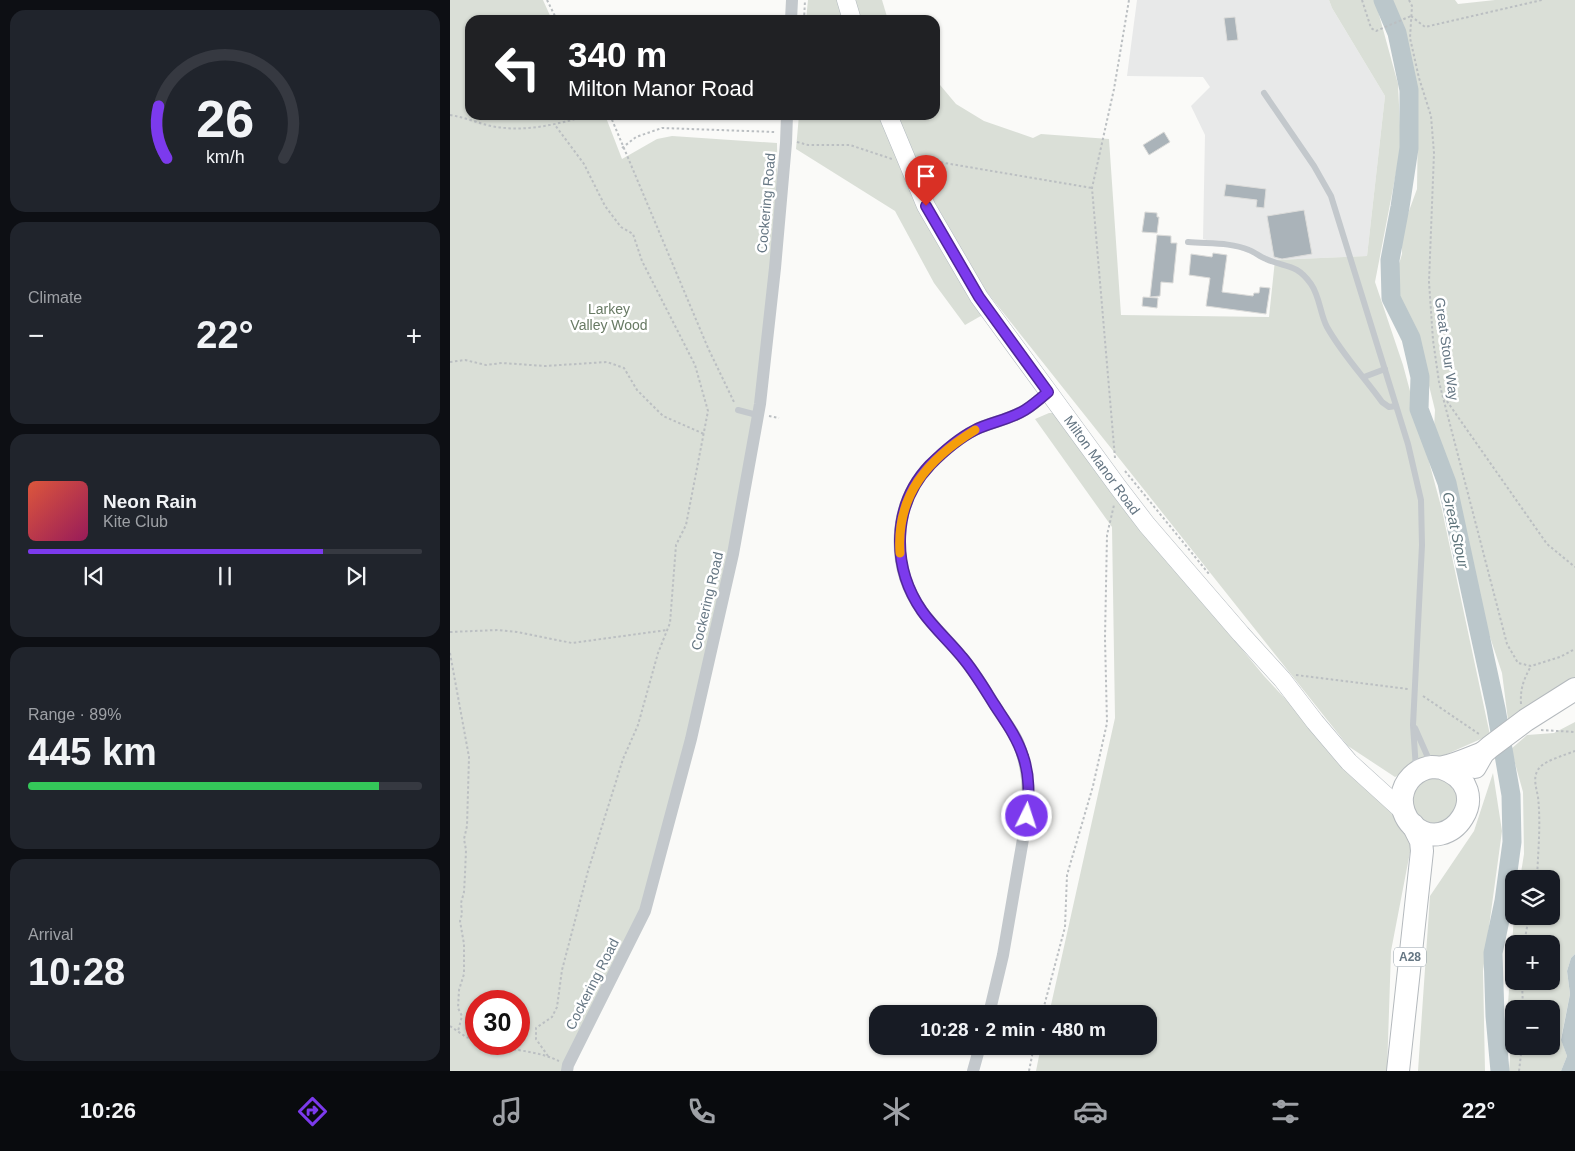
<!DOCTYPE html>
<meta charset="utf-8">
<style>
:root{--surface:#171b24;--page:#20242c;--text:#f1f3f6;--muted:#9ea1a6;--line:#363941;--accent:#7c3aed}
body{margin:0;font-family:Arial,sans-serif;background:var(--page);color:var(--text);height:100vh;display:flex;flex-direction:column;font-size:19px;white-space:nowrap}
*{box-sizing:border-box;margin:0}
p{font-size:16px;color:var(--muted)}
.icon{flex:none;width:28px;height:28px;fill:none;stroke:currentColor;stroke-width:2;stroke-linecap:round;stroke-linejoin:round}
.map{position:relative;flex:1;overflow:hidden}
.side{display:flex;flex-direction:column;gap:10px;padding:10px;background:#0d0f14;width:450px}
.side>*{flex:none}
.top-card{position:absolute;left:15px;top:15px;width:475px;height:105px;border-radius:15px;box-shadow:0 1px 4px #0004;background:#202124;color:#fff;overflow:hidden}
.buttons{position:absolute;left:1055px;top:870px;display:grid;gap:10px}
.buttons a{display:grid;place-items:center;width:55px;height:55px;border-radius:10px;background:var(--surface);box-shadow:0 1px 4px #0004;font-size:25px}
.speed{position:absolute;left:15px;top:990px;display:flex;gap:10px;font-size:25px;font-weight:700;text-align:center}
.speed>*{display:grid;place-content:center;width:65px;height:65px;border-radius:50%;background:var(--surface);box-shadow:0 1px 4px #0004;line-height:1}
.speed .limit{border:8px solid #d22;background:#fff;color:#111}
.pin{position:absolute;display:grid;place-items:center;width:42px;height:42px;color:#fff;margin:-51px -21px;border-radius:50% 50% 50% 0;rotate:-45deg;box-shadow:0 0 5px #0007}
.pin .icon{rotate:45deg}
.me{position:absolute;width:55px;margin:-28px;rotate:4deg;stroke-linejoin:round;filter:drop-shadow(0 0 4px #0008)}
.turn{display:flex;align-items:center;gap:18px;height:105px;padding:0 20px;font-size:22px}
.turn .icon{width:65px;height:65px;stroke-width:2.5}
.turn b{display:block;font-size:35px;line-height:42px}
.big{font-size:38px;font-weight:800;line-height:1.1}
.side .card{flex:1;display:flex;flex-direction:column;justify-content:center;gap:8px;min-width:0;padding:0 18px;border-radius:15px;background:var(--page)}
.side .dial{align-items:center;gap:0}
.dial svg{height:130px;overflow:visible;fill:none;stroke:var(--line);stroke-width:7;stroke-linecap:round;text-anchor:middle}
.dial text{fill:var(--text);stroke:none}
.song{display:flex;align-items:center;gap:15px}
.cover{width:60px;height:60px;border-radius:8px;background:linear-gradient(135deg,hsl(10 70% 55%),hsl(330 70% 35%))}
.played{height:5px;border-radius:2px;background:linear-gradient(90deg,var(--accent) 75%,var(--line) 75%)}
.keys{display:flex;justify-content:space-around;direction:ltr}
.heat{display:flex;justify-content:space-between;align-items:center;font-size:28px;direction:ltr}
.charge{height:8px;border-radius:4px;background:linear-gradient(90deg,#34c759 89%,var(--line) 0)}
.trip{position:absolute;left:419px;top:1005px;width:288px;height:50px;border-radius:15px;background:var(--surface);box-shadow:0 1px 4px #0004;font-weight:800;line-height:50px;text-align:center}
.tab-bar{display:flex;height:80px;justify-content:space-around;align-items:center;background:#090b0e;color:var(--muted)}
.tab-bar .icon{width:35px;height:35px}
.tab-bar .current{color:var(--accent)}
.tab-bar b{font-size:22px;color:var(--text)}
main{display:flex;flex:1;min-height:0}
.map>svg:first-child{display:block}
.built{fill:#e8e9e9}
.green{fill:#dadfd7;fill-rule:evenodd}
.water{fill:#bbc7cb}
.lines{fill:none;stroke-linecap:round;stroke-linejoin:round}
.river{stroke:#bbc7cb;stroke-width:19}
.building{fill:#aab3b9;stroke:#dcdcda}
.secondary-casing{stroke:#b3babf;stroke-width:19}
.highway-casing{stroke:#b4b9bd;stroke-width:24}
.path{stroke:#bbbfc2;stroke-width:2;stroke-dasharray:2.5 2.5;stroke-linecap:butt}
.lane{stroke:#c3c8cc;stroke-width:6}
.street{stroke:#c3c8cc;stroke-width:12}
.secondary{stroke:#fff;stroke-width:18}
.highway{stroke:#fff;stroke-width:22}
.route-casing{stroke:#51269a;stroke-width:12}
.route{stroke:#7c3aed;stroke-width:9}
.slow{stroke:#f59e0b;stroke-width:9}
.labels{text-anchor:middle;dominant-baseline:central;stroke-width:5;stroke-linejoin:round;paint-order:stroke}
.shield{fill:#fff;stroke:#939fa8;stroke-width:1}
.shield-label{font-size:12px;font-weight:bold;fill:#657683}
.street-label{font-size:14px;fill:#657683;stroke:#fff}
.park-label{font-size:14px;fill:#687a64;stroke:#fff}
.water-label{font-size:15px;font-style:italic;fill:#60757c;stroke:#fff}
</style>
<main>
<section class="side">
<div class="card dial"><svg viewBox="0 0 100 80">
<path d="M14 69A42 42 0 1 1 86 69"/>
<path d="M14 69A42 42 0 0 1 9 37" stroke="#7c3aed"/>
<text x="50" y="56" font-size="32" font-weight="700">26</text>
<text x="50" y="72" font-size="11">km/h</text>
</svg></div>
<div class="card"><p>Climate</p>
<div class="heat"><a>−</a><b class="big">22°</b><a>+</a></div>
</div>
<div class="card">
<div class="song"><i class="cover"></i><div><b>Neon Rain</b><p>Kite Club</p></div></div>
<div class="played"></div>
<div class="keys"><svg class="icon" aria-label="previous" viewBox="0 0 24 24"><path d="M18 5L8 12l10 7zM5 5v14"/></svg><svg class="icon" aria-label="pause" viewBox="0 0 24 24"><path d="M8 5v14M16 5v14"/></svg><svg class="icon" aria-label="next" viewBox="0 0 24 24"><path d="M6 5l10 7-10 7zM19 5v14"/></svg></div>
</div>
<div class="card"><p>Range · 89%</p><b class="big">445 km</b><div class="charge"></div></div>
<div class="card"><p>Arrival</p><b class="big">10:28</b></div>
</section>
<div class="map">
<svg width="1125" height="1071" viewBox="0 0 1125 1071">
<rect width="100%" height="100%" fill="#fafaf8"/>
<polygon class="built" points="687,0 879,0 882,8 935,96 917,256 825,260 753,239 755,135 741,106 760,87 753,77 677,76"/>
<g class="green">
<path d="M0 0H93L102 20H20V115H155L172 159 207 139 222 136 327 143 328 222 320 317 277 562 238 738 192 911 112 1071H0ZM26 1001H69V1044H26Z"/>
<polygon points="358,0 432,0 438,20 356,20"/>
<polygon points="879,0 925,0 948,84 951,147 925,282 953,365 992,510 1040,735 945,777 898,746 536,291 536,313 515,325 484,283 445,211 346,149 349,115 485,115 485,79 506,104 534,121 583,138 591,134 659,139 671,315 819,317 825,260 917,256 935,96 882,8"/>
<polygon points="940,0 1005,0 1008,4 1045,0 1125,0 1125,679 1058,720 1052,673 1036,625 1001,480 984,428 985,410 969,345 959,317 950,302 945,277 952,254 952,230 967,189 968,120 964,76 956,45 953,25"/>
<polygon points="599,413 608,413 684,518 814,676 924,794 946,812 961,847 941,951 937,1071 586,1071 591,1046 698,1046 698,1014 599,1014 665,718 662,527 585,419"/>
<path d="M1125 722V954L1121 958 1117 971 1120 994 1111 1039 1117 1056 1111 1071H1059L1062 1028 1058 1004 1064 916H1101V879H1070L1074 854 1073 792 1061 749 1077 735 1104 733ZM1064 944H1101V981H1064ZM1064 1009H1101V1046H1064Z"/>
<polygon points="1043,773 1052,831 1033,971 1035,1071 968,1071 980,896 1024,831"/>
<path d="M983 777 998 780 1008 798 1005 813C1001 815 996 820 992 822 971 830 952 799 968 784 972 781 979 779 983 777Z"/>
</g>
<polygon class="water" points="1125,954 1125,1071 1111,1071 1117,1056 1111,1040 1120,994 1117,971 1121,958"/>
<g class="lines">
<polyline class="river" points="933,0 947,33 959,90 959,148 950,207 940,260 941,298 961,338 970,377 969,409 997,483 1046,709 1061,795 1062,842 1054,901 1043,953 1045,1016 1050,1071"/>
</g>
<g class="building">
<polygon points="785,17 788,40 777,41 774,18"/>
<polygon points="714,132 720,142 699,155 693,145"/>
<polygon points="776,184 816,189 814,208 806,207 807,200 774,196"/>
<polygon points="854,210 862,254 832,259 824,257 817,216"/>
<polygon points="695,212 707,213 707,217 709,217 707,233 692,232"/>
<polygon points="707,235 721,236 721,243 727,243 723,283 711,282 710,296 700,297"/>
<polygon points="763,253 777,255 772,292 803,296 804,293 809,293 810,287 820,288 816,314 756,306 760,278 739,275 741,254 762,257"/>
<polygon points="693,297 708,298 707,308 692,306"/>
</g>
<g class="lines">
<defs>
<g id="secondary">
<polyline points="396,0 402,20"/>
<polyline points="438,115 476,206 529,297 668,487 697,525 791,634 832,679 865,722 899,762 954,812"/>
</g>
<g id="highway">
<polyline points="1025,767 1033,753 1040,747 1076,720 1125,689"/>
<path d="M992 768C1049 788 1000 860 962 825 955 818 951 807 952 797 954 781 966 769 982 767 986 767 990 768 994 767 1007 764 1020 758 1033 753"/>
<polyline points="948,1071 972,851 971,841 963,825"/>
</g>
</defs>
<use href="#secondary" class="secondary-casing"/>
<use href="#highway" class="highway-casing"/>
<g class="path">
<polyline points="97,0 107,20"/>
<polyline points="912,0 921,28 926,31 961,16"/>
<polyline points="959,0 962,6 960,38 969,78 981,116 984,153 979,282 983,340 989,382 1057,644 1068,663 1081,666 1110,657 1125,649"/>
<polyline points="961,16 975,27 1092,0"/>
<polyline points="354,20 355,0"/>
<path d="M0 115C14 117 27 123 41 126 75 133 108 124 140 115"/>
<polyline points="160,115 258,348 284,402"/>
<polyline points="347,142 358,145 400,145 442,159"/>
<polyline points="172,148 186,137 212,128 325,132"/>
<polyline points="471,159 642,188"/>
<polyline points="0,362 15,360 36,365 52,363 95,366 157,362 174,368 187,390 213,416 254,434"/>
<polyline points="994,397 1097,544 1125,567"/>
<polyline points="319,416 329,418"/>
<polyline points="665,458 642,188 664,89 679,0"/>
<polyline points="675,471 759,574"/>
<polyline points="0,632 48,630 67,632 122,643 217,630"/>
<polyline points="0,653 19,757 17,826 14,839 16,850 15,874 14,892 11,903 12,914 10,921 14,944 14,974 9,990 8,1008 12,1016 8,1031"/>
<polyline points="846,675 958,689"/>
<polyline points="973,696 1029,734"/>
<path d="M1071 704C1070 688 1074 679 1081 666"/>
<polyline points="1091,730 1125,732"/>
<path d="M1087 879C1088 852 1091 824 1088 797 1086 786 1082 776 1090 767 1097 760 1115 755 1125 751"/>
<polyline points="1074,944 1079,916"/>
<polyline points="1072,981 1073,1009"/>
<polyline points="592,1014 615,927 617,875 643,786 657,723 655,638 657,535 664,505"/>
<polyline points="0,1026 16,1037 26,1040"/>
<path d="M39 1044C62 1051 86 1050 109 1061"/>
<polyline points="98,1056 86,1039 86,1028 102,1017 107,1007 112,970 138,871 173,759 188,725 208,653 220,623 226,545 236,525 258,411 245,365 192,261 183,234 171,227 155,206 134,164 105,125"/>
<polyline points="579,1071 584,1046"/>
<polyline points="1069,1071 1072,1046"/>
</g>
<g class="lane">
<polyline points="814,93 864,166 881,196 958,444 971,500 972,545 963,725 966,769"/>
<path d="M738 242C758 244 780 242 799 250 805 252 810 257 816 259 836 268 846 263 861 284 870 297 870 314 877 327 892 354 914 377 932 402L939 407 946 406"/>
<polyline points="914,377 935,369"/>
<polyline points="288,410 307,415"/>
<polyline points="965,728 980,762"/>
</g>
<g class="street">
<polyline points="341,20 342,0"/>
<path d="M539 1014 553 955 577 816C579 790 578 767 568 742 562 729 553 719 546 707 535 690 525 672 512 657 499 641 484 627 472 611 440 566 442 505 480 465 493 452 509 438 525 430 541 422 559 420 575 410 583 405 591 398 598 392"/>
<polyline points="117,1071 118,1065 195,911 241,739 283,554 310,404 325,268 336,143 337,115"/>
<polyline points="523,1071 530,1046"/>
</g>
<use href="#secondary" class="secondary"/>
<use href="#highway" class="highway"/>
</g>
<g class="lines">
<defs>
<path id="route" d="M476 206 529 297 598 392C591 398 583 405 575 410 559 420 541 422 525 430 509 438 493 452 480 465 442 505 441 566 472 611 483 627 499 641 512 657 524 671 534 688 544 704 555 721 567 737 573 756 580 776 579 796 577 816"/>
</defs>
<use href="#route" class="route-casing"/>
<use href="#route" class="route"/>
<path class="slow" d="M450 553C446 495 478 459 525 430"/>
</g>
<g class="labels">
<rect class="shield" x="944" y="947.5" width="32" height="19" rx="4"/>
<g class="shield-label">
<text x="960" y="957">A28</text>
</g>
<g class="street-label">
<text transform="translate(316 203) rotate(-85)">Cockering Road</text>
<text transform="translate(997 349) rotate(82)">Great Stour Way</text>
<text transform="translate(652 465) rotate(54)">Milton Manor Road</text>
<text transform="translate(257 601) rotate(-77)">Cockering Road</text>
<text transform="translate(142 984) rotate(-63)">Cockering Road</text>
</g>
<g class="park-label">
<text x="159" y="309">Larkey<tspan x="159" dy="16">Valley Wood</tspan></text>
</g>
<g class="water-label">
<text transform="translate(1006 530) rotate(78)">Great Stour</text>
</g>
</g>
</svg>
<div class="buttons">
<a><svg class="icon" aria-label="layers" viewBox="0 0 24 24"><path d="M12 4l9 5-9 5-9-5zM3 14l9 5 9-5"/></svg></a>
<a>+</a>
<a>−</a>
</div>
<div class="speed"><div class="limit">30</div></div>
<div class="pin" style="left:476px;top:206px;background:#d93025"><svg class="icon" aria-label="arrive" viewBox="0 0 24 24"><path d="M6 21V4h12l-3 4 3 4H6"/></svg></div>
<svg class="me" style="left:577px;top:816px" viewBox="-20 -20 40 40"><circle r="17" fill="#7c3aed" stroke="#fff" stroke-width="3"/><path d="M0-11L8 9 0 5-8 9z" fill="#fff"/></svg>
<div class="trip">10:28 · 2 min · 480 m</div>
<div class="top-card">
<div class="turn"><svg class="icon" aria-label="left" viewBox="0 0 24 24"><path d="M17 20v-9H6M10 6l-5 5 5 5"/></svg><div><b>340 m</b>Milton Manor Road</div></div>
</div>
</div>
</main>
<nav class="tab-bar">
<b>10:26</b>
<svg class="icon current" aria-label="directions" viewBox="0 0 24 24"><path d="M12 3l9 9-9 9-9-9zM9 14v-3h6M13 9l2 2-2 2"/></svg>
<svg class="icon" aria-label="music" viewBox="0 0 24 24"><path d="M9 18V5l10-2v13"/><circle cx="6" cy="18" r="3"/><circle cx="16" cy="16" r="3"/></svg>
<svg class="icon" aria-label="phone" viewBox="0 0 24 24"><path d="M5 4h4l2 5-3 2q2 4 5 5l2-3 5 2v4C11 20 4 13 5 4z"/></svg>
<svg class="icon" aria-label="climate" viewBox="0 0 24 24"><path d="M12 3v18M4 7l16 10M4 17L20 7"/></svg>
<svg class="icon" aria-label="car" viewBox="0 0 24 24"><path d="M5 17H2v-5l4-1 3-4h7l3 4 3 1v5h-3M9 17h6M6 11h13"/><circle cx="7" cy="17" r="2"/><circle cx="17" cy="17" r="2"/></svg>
<svg class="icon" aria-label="filters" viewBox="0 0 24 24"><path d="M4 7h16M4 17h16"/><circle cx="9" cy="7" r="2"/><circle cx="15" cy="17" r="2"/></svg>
<b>22°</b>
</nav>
